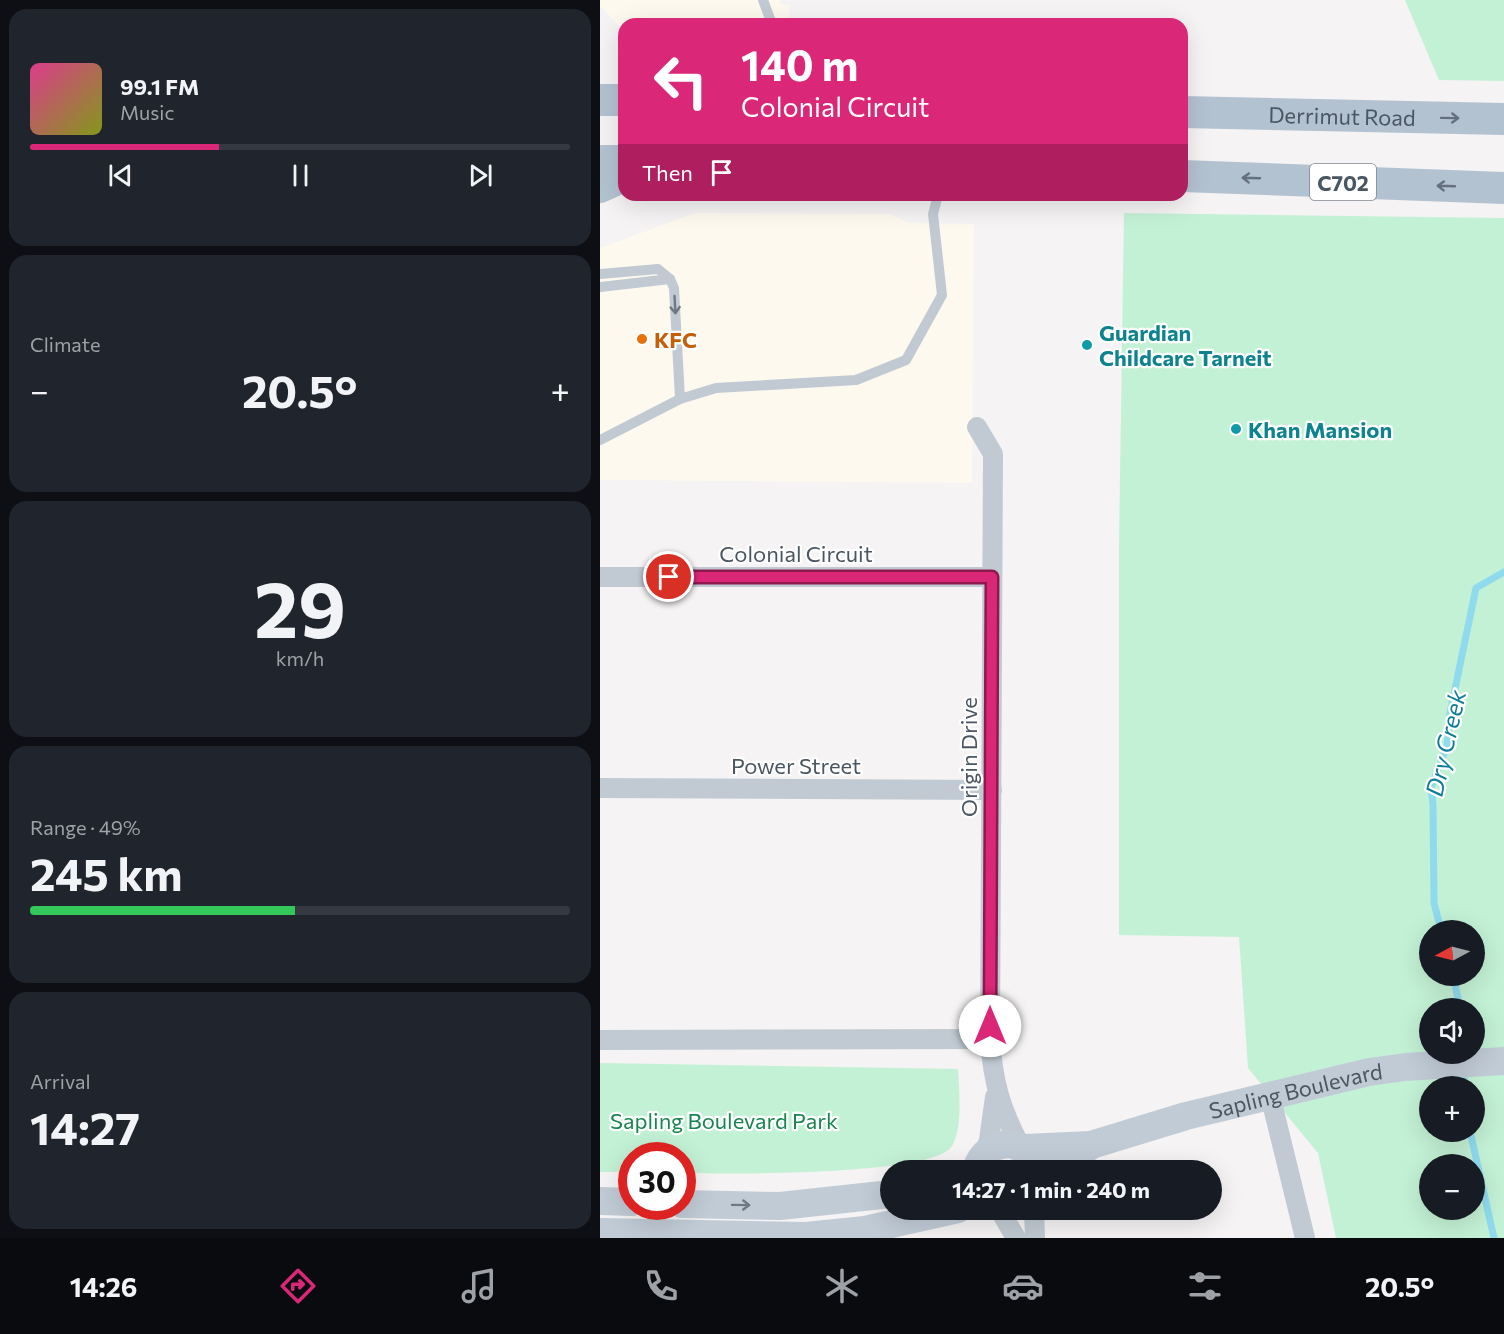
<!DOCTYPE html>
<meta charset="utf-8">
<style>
:root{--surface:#171b24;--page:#20242c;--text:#f1f3f6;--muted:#9ea1a6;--line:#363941;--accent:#db2777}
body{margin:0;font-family:Commissioner,sans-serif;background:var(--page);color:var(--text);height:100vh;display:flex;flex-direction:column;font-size:22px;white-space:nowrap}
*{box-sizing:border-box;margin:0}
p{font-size:20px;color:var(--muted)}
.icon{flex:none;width:33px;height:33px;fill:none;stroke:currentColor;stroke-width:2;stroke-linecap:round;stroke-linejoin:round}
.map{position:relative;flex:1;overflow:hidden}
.details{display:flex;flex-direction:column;gap:9px;padding:9px;background:#0d0f14;width:600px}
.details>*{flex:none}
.guide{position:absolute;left:18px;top:18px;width:570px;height:183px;border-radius:18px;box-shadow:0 6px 24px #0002;background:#db2777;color:#fff;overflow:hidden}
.needle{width:39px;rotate:263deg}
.buttons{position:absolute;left:819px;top:920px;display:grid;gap:12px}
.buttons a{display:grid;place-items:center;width:66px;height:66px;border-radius:50%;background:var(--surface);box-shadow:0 6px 24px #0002;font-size:30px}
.speed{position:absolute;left:18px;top:1142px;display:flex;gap:12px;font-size:30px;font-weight:700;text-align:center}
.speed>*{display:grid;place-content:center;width:78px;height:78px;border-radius:50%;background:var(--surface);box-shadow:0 6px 24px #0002;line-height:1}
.speed .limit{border:9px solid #d22;background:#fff;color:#111}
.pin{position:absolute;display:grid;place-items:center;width:51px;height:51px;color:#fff;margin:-26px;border:3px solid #fff;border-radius:50%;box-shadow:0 2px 6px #0007}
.me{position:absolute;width:66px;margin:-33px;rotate:0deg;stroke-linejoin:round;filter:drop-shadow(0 0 4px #0008)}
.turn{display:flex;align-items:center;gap:21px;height:126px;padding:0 24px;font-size:27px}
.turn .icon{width:78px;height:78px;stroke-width:2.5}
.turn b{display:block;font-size:42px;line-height:51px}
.then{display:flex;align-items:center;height:57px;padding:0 24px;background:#0003;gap:12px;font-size:22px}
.big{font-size:45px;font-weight:700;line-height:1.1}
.details .tile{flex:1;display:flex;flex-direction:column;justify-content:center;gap:9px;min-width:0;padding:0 21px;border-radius:18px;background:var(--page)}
.details .dial{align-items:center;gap:0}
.dial b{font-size:78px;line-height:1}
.song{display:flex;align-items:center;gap:18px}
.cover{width:72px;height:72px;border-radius:9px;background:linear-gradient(135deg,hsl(330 70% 55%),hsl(70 70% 35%))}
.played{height:6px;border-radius:3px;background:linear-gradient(90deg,var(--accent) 35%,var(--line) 35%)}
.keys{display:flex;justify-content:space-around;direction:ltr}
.heat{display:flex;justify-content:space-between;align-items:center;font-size:33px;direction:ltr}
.charge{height:9px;border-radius:4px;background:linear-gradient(90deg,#34c759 49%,var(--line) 0)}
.trip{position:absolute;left:280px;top:1160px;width:342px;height:60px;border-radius:30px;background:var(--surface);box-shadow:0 6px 24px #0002;font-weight:700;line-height:60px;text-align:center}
.menu{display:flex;height:96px;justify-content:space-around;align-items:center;background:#090b0e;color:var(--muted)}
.menu .icon{width:42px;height:42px}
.menu .current{color:var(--accent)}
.menu b{font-size:27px;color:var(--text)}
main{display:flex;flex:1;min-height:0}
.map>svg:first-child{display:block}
.commercial{fill:#fdf9ef}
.green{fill:#c3f1d5;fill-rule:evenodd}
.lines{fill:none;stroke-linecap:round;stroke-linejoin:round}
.stream{stroke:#90daee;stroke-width:7}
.lane{stroke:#c1cad2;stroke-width:10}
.street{stroke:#c1cad2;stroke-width:20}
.secondary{stroke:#c1cbd6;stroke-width:28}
.primary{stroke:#b3c2d1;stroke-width:32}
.oneway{stroke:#64717d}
.oneway2{stroke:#6e7983}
.oneway3{stroke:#6e7984}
.route-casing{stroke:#8e194d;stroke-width:15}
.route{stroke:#db2777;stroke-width:10}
.food-dot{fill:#e8710a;stroke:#fff;stroke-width:2}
.culture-dot{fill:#0f9aa8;stroke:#fff;stroke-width:2}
.labels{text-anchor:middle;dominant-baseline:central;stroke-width:4.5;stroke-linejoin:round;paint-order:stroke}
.shield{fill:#fff;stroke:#808990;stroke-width:1.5}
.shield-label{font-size:21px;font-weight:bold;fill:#4a5661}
.street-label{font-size:22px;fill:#4a5661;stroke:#fff}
.culture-label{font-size:22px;font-weight:bold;fill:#0d838f;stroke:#fff;text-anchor:start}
.food-label{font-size:22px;font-weight:bold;fill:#c56008;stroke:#fff;text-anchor:start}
.park-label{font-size:22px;fill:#17864f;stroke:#fff}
.water-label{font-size:24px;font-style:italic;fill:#0c7c9b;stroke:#fff}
</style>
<main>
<section class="details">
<div class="tile">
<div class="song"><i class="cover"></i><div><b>99.1 FM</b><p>Music</p></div></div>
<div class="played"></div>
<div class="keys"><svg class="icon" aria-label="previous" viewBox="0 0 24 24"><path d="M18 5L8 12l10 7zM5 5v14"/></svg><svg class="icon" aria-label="pause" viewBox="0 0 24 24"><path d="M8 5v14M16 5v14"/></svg><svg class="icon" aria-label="next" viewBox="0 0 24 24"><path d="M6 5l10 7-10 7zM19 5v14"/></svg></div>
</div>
<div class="tile"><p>Climate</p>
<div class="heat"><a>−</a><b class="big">20.5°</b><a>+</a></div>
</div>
<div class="tile dial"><b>29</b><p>km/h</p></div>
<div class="tile"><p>Range · 49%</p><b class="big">245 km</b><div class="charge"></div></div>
<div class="tile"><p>Arrival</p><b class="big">14:27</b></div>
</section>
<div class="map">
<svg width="904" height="1238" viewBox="0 0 904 1238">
<rect width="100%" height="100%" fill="#f5f3f3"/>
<g class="commercial">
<polygon points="0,0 180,0 181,4 189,5 189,24 24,24 24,31 0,6"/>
<polygon points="95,213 290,214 308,223 374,224 372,483 0,480 0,248"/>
</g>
<g class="green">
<polygon points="805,0 904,0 904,81 839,80"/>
<path d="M524 213 904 218V1238H736L718 1153 648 1068 639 937 519 935V545ZM830 930H874V975H830ZM830 1008H874V1053H830ZM830 1086H874V1131H830ZM830 1164H874V1209H830Z"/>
<path d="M0 1063 358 1069C359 1090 363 1128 352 1146 335 1176 121 1174 83 1173L82 1155H32L31 1172H0Z"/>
</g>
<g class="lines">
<g class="stream">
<polyline points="841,930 834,903 833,804 831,788 847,746 850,713 876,588 904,572"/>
<polyline points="853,975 860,1008"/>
<polyline points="863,1070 865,1086"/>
<polyline points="870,1131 894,1238"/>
</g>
<g class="lane">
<polyline points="163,0 172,24"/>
<polyline points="0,274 58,269 70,279 74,288 80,399"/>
<polyline points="0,287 70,279"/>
<polyline points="0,440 80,399 116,388 256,380 306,360 342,295 333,214 338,195"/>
</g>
<g class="street">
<path d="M377 427 393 454 390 1039C393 1081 400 1108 420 1145"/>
<polyline points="0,577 392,577"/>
<polyline points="0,788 392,790"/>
<polyline points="0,1040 390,1039"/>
<polyline points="670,1095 705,1238"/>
<polyline points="384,1154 389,1140 395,1097"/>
<polyline points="399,1209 416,1238"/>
<polyline points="434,1209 435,1238"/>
</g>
<g class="secondary">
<path id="s1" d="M425 1148 491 1145 586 1116 769 1072 805 1067 904 1061"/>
<path d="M376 1170C381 1152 394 1144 412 1144L431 1153 440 1170"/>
<polyline points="460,1170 491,1145"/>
<polyline points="0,1201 32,1202"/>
<polyline points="82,1204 180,1206 291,1194"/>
<polyline points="0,1232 206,1236 265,1230 358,1209"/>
</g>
<g class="primary">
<polyline points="0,100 24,100"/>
<path id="s2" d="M582 112 904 119"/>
<polyline points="0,161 24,161"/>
<polyline points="582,176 904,188"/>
<polyline points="0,187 24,176"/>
</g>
</g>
<defs><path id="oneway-shaft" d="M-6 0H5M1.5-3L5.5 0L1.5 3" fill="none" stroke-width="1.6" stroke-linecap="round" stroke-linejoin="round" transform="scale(1.5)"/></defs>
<g class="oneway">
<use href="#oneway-shaft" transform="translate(850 118) rotate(1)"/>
<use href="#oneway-shaft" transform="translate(651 178) rotate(-178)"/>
<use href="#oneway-shaft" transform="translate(846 186) rotate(-178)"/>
</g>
<use class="oneway2" href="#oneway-shaft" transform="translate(75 305) rotate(87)"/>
<use class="oneway3" href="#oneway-shaft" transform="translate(141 1205) rotate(1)"/>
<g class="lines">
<defs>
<polyline id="route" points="69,577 392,577 390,1026"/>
</defs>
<use href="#route" class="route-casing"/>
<use href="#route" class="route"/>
</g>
<circle class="food-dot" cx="42" cy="339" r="6"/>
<g class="culture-dot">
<circle cx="487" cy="345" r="6"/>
<circle cx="636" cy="429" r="6"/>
</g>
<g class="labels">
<rect class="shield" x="710" y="164" width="66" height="36" rx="4.5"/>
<g class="shield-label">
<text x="743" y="182">C702</text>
</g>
<g class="street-label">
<text stroke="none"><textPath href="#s2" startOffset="160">Derrimut Road</textPath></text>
<text x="196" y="553">Colonial Circuit</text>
<text transform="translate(368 757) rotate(-90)">Origin Drive</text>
<text x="196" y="765">Power Street</text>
<text stroke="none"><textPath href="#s1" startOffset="278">Sapling Boulevard</textPath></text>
</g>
<g class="culture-label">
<text x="499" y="332">Guardian<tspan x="499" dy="25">Childcare Tarneit</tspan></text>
<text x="648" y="429">Khan Mansion</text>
</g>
<g class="food-label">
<text x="54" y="339">KFC</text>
</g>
<g class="park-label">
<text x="124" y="1120">Sapling Boulevard Park</text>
</g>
<g class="water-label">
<text transform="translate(845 743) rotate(-77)">Dry Creek</text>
</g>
</g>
</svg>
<div class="buttons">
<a><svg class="needle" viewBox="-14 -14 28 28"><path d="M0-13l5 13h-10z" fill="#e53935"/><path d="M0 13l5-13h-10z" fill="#9ea1a6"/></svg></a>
<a><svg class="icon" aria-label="sound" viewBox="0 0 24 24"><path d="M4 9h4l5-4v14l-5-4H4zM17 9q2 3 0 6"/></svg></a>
<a>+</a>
<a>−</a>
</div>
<div class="speed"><div class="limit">30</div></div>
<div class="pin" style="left:69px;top:577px;background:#d93025"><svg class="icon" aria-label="arrive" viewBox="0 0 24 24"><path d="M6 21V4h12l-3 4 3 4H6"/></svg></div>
<svg class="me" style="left:390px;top:1026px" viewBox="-20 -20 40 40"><circle r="19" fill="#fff"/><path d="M0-13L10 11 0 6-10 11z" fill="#db2777"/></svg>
<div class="trip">14:27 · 1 min · 240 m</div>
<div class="guide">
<div class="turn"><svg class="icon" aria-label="left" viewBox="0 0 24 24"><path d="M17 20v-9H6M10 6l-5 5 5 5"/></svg><div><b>140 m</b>Colonial Circuit</div></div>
<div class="then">Then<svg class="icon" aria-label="arrive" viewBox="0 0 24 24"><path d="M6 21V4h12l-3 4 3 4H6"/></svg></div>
</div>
</div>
</main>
<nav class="menu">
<b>14:26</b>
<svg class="icon current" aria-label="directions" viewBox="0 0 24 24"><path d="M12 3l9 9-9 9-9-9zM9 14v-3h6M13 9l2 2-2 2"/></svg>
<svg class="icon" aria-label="music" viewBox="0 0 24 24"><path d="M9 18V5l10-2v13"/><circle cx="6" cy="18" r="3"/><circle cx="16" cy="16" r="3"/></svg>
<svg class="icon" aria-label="phone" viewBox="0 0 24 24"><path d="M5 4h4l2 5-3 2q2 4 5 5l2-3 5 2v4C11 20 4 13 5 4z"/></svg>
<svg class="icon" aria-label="climate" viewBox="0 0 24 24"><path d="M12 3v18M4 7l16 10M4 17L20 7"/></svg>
<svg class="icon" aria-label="car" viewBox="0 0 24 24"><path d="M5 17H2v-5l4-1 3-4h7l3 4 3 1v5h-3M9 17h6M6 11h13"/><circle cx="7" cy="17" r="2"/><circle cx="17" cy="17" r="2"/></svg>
<svg class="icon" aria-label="filters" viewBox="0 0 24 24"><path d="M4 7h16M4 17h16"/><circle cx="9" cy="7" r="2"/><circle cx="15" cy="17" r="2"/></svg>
<b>20.5°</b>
</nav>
